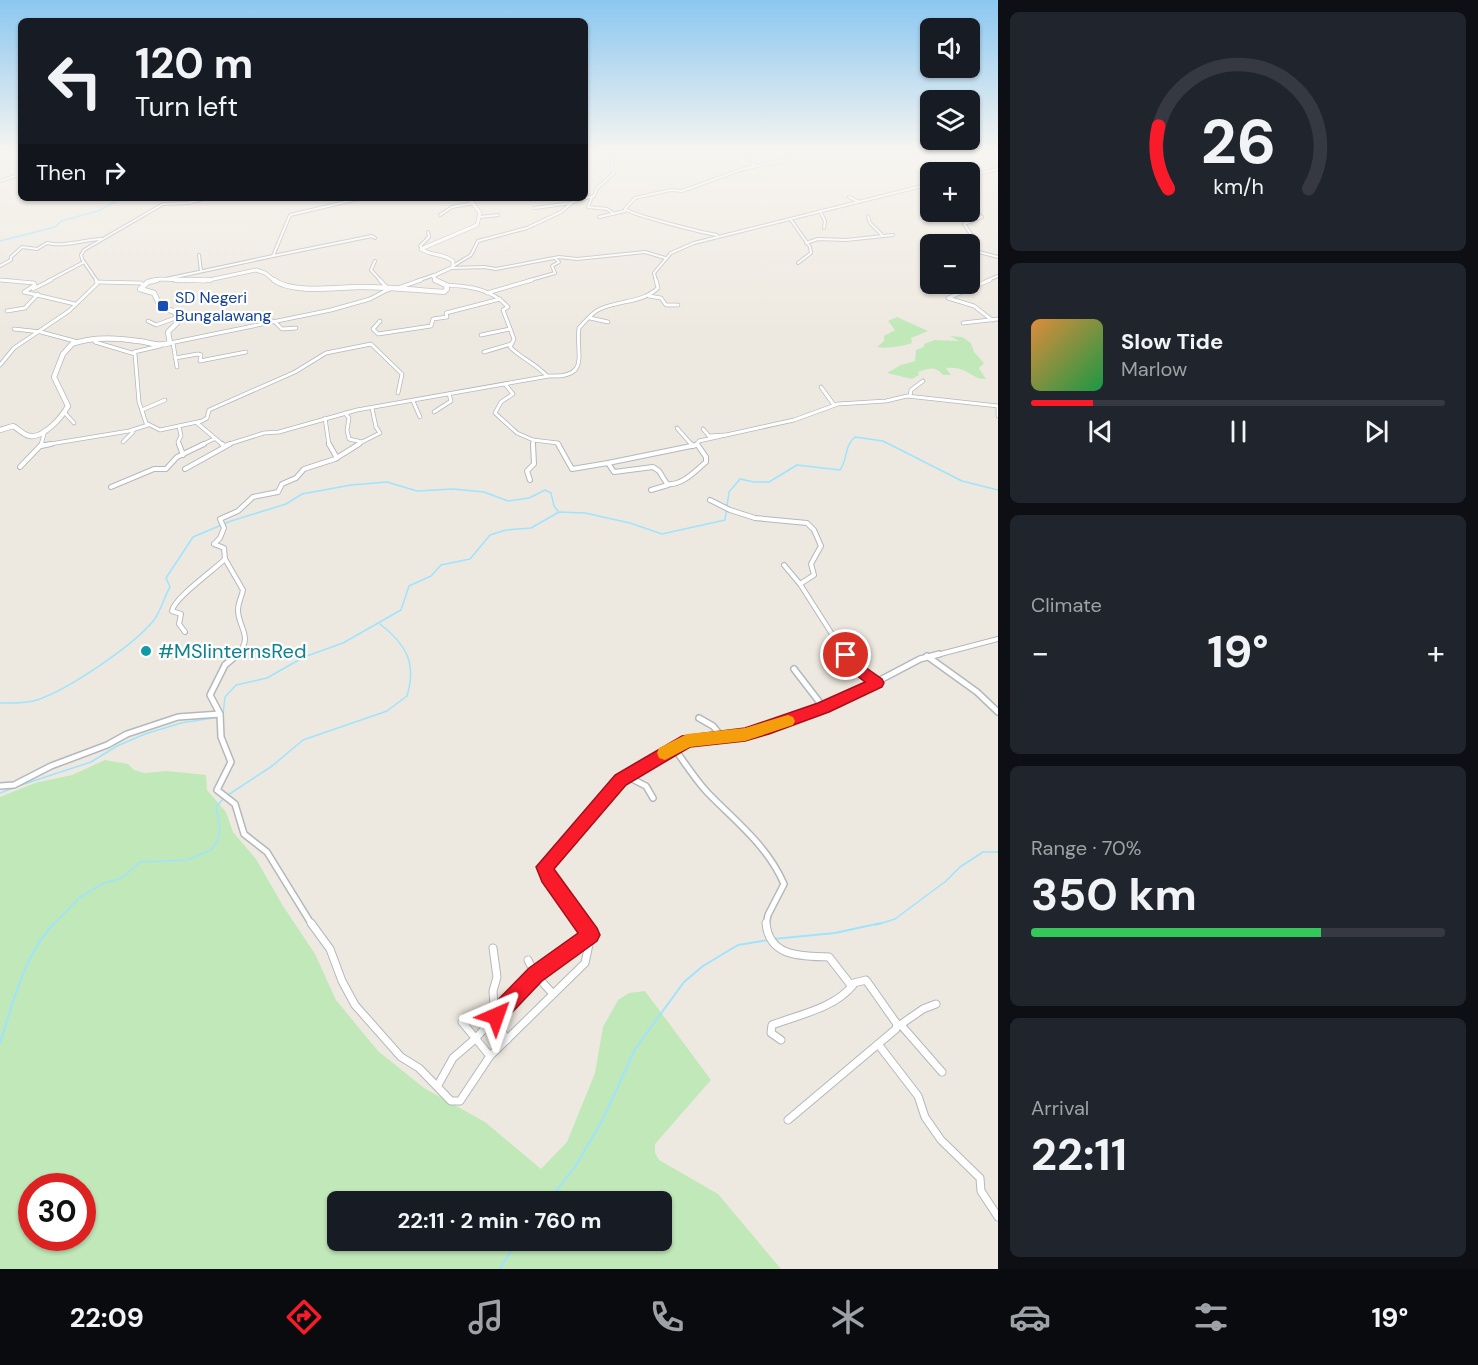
<!DOCTYPE html>
<meta charset="utf-8">
<style>
:root{--surface:#171b24;--page:#20242c;--text:#f1f3f6;--muted:#9ea1a6;--line:#363941;--accent:#f91a2a}
body{margin:0;font-family:"DM Sans",sans-serif;background:var(--page);color:var(--text);height:100vh;display:flex;flex-direction:column;font-size:22px;white-space:nowrap}
*{box-sizing:border-box;margin:0}
p{font-size:20px;color:var(--muted)}
.icon{flex:none;width:33px;height:33px;fill:none;stroke:currentColor;stroke-width:2;stroke-linecap:round;stroke-linejoin:round}
.map{position:relative;flex:1;overflow:hidden}
.side{display:flex;flex-direction:column;gap:12px;padding:12px;background:#0d0f14;width:480px}
.side>*{flex:none}
.guide{position:absolute;left:18px;top:18px;width:570px;height:183px;border-radius:9px;box-shadow:0 2px 4px #0004;background:#171b24;color:var(--text);overflow:hidden}
.tools{position:absolute;left:920px;top:18px;display:grid;gap:12px}
.tools a{display:grid;place-items:center;width:60px;height:60px;border-radius:9px;background:var(--surface);box-shadow:0 2px 4px #0004;font-size:30px}
.speed{position:absolute;left:18px;top:1173px;display:flex;gap:12px;font-size:30px;font-weight:700;text-align:center}
.speed>*{display:grid;place-content:center;width:78px;height:78px;border-radius:50%;background:var(--surface);box-shadow:0 2px 4px #0004;line-height:1}
.speed .limit{border:9px solid #d22;background:#fff;color:#111}
.pin{position:absolute;display:grid;place-items:center;width:51px;height:51px;color:#fff;margin:-26px;border:3px solid #fff;border-radius:50%;box-shadow:0 2px 6px #0007}
.me{position:absolute;width:66px;margin:-33px;rotate:43deg;stroke-linejoin:round;filter:drop-shadow(0 0 4px #0008)}
.turn{display:flex;align-items:center;gap:21px;height:126px;padding:0 18px;font-size:27px}
.turn .icon{width:78px;height:78px;stroke-width:2.5}
.turn b{display:block;font-size:42px;line-height:51px}
.then{display:flex;align-items:center;height:57px;padding:0 18px;background:#0003;gap:12px;font-size:22px}
.big{font-size:45px;font-weight:700;line-height:1.1}
.side .tile{flex:1;display:flex;flex-direction:column;justify-content:center;gap:9px;min-width:0;padding:0 21px;border-radius:9px;background:var(--page)}
.side .dial{align-items:center;gap:0}
.dial svg{height:156px;overflow:visible;fill:none;stroke:var(--line);stroke-width:7;stroke-linecap:round;text-anchor:middle}
.dial text{fill:var(--text);stroke:none}
.song{display:flex;align-items:center;gap:18px}
.cover{width:72px;height:72px;border-radius:9px;background:linear-gradient(135deg,hsl(30 70% 55%),hsl(140 70% 35%))}
.played{height:6px;border-radius:3px;background:linear-gradient(90deg,var(--accent) 15%,var(--line) 15%)}
.keys{display:flex;justify-content:space-around;direction:ltr}
.heat{display:flex;justify-content:space-between;align-items:center;font-size:33px;direction:ltr}
.charge{height:9px;border-radius:4px;background:linear-gradient(90deg,#34c759 70%,var(--line) 0)}
.trip{position:absolute;left:327px;top:1191px;width:345px;height:60px;border-radius:9px;background:var(--surface);box-shadow:0 2px 4px #0004;font-weight:700;line-height:60px;text-align:center}
.menu{display:flex;height:96px;justify-content:space-around;align-items:center;background:#090b0e;color:var(--muted)}
.menu .icon{width:42px;height:42px}
.menu .current{color:var(--accent)}
.menu b{font-size:27px;color:var(--text)}
main{display:flex;flex:1;min-height:0}
.map>svg:first-child{display:block}
.green{fill:#c0e8b9;fill-rule:evenodd}
.lines{fill:none;stroke-linecap:round;stroke-linejoin:round}
.stream-far1{stroke:#9fe3ff;stroke-width:1.5}
.stream{stroke:#9fe3ff;stroke-width:2}
.minor-far4-casing{stroke:#b3b8bc;stroke-width:4}
.minor-far3-casing{stroke:#b3b8bc;stroke-width:4.5}
.minor-far2-casing{stroke:#b3b8bc;stroke-width:6}
.minor-far1-casing{stroke:#b3b8bc;stroke-width:8}
.minor-casing{stroke:#b3b8bc;stroke-width:9}
.tertiary-far1-casing{stroke:#b3b8bc;stroke-width:4.5}
.tertiary-casing{stroke:#b3b8bc;stroke-width:6}
.minor-far4{stroke:#fff;stroke-width:2}
.minor-far3{stroke:#fff;stroke-width:3}
.minor-far2{stroke:#fff;stroke-width:4}
.minor-far1{stroke:#fff;stroke-width:5}
.minor{stroke:#fff;stroke-width:7}
.tertiary-far1{stroke:#fff;stroke-width:3}
.tertiary{stroke:#fff;stroke-width:4.5}
.route{fill:#f91a2a;stroke:#a2111b;stroke-width:1.5}
.slow{fill:#f59e0b}
.transit-dot{fill:#1a4fb4;stroke:#fff;stroke-width:2}
.culture-dot{fill:#0f9aa8;stroke:#fff;stroke-width:2}
.labels{text-anchor:middle;dominant-baseline:central;stroke-width:4.5;stroke-linejoin:round;paint-order:stroke}
.far-transit-label{font-size:16px;fill:#164399;stroke:#fff;text-anchor:start}
.culture-label{font-size:20px;fill:#0d838f;stroke:#fff;text-anchor:start}
</style>
<main>
<div class="map">
<svg width="998" height="1269" viewBox="0 0 998 1269">
<rect width="100%" height="100%" fill="#eee9e0"/>
<g class="green">
<path d="M897 317 928 331 911 338 912 343C904 346 885 349 877 347L884 341V336L895 330 888 321Z"/>
<path d="M950 336 962 337 971 343 974 352 984 363 979 368 986 379C972 380 968 366 946 368L951 375H943C934 365 929 369 918 372L919 375 912 379 887 373 901 365 915 361 916 350 924 347V344L935 340 959 341Z"/>
<path d="M105 760 128 764 134 770 144 773 167 771 206 775 207 790 226 812 233 832 256 859 283 906 315 954 336 1000 378 1051 424 1088 485 1122 541 1169 567 1142 595 1073 603 1027 618 1000 629 993 645 991 711 1080 655 1144V1153L659 1160 718 1194 781 1269H0V797L35 783 72 775ZM32 1186H82V1238H32ZM338 1202H662V1240H338Z"/>
</g>
<g class="lines">
<g class="stream-far1">
<polyline points="0,241 55,227 61,221 98,211 120,199 140,198"/>
<path d="M0 703C12 703 25 704 37 700 69 689 133 646 154 620 161 611 164 597 170 587L166 578 193 537 231 521 286 504 302 494 351 485 387 482 417 491 453 489 484 492 508 501 529 498 545 490 551 493 554 506 558 511"/>
<path d="M223 715 225 697 236 685 267 678 304 657 343 643 401 610 409 586 431 576 441 565 470 559 490 535 506 530 531 528 559 512 585 513 630 523 662 534 725 520 729 492 740 479 754 482H769L797 465 840 470C848 459 844 446 855 437L883 441 962 481 998 490"/>
<polyline points="18,786 91,762 117,746 145,734 181,723 219,717"/>
<polyline points="0,793 13,788"/>
<path d="M228 795 272 766 303 740 387 711 407 696C417 663 406 644 380 624"/>
<polyline points="53,925 79,898 102,884 122,878 140,862 187,860 211,850 218,840 220,826 216,807 224,798"/>
<polyline points="876,925 895,919 946,881 960,867 983,852 998,852"/>
</g>
<g class="stream">
<polyline points="773,939 835,933 881,923"/>
<path d="M0 1043C13 1003 24 955 54 923"/>
<polyline points="547,1202 575,1167 603,1119 635,1049 684,982 703,966 738,945 768,940"/>
<polyline points="500,1269 518,1240"/>
</g>
<defs>
<g id="minor-far4">
<polyline points="746,155 755,163 751,167"/>
<polyline points="912,155 933,158 940,154 938,152"/>
<polyline points="969,176 998,169"/>
<polyline points="0,181 21,174"/>
<polyline points="592,197 588,207 607,209 613,213"/>
<polyline points="849,197 859,202"/>
<polyline points="535,208 571,203"/>
<polyline points="969,209 982,217"/>
<polyline points="820,211 825,221 824,228"/>
<polyline points="440,215 452,207 474,203"/>
<polyline points="868,216 870,223 883,236"/>
<polyline points="480,217 498,215"/>
<polyline points="599,217 625,211"/>
<polyline points="982,217 964,224 975,240 975,251 998,257"/>
<polyline points="791,220 810,247 811,253 798,263"/>
<path d="M717 235C704 233 632 215 625 209L635 198 671 190 682 191 743 169 786 160 791 154 799 152"/>
<polyline points="806,243 818,239 846,240 893,235"/>
<polyline points="422,248 420,246 429,237 428,232"/>
<polyline points="199,255 201,271"/>
<polyline points="273,256 372,236 375,238"/>
<polyline points="375,261 371,270 381,281"/>
<path d="M0 266 11 260V257L22 247 37 249 47 243C65 247 83 240 101 239"/>
<polyline points="453,266 471,255 478,241 527,228 561,212 574,201 594,196 597,188 614,173 609,152"/>
<polyline points="451,268 484,267 496,269 559,257 577,259 645,252 665,258"/>
<polyline points="166,279 273,256 290,215 362,198"/>
<polyline points="0,280 14,281"/>
<polyline points="48,281 84,262"/>
<polyline points="97,281 82,259 81,255 84,250 163,204 189,203 207,198"/>
<polyline points="417,281 434,275"/>
<polyline points="527,281 555,273 552,266 559,262 555,258"/>
<polyline points="656,281 654,273 671,253 694,243 930,184"/>
<polyline points="986,281 998,276"/>
</g>
<g id="minor-far3">
<polyline points="0,280 34,283 35,285 24,292 75,304"/>
<polyline points="380,280 389,290"/>
<polyline points="990,280 948,298 974,306 992,320"/>
<polyline points="97,282 141,283 143,285"/>
<path d="M446 285C469 286 492 289 508 307L503 310 514 339 510 347C522 359 535 363 547 376"/>
<polyline points="398,288 421,280"/>
<polyline points="33,289 51,280"/>
<polyline points="487,293 532,280"/>
<polyline points="649,296 661,298 666,305 678,305"/>
<polyline points="7,311 25,308 38,294"/>
<polyline points="590,318 608,322"/>
<polyline points="148,321 156,325 178,317"/>
<polyline points="274,321 282,329 296,328"/>
<polyline points="380,321 373,329 378,334 431,326 433,319 447,317 446,313 500,299"/>
<polyline points="963,323 998,319"/>
<polyline points="14,329 41,332 78,342"/>
<polyline points="481,335 510,329"/>
<polyline points="95,342 135,354 139,402 146,423 160,430 202,421 207,418 209,410 295,372 326,353 371,344 402,374 398,393"/>
<polyline points="170,343 331,310 370,299 387,290"/>
<polyline points="173,343 177,367"/>
<polyline points="134,352 160,346"/>
<polyline points="484,352 511,344"/>
<polyline points="175,358 198,354 201,355 200,361 246,352"/>
<polyline points="0,365 14,348 69,311 97,284 96,280"/>
<polyline points="505,384 513,394 501,402 495,413 517,433 533,440 533,445"/>
<polyline points="821,387 834,405"/>
<polyline points="910,396 911,390 923,381"/>
<polyline points="413,401 420,417"/>
<polyline points="998,406 998,416"/>
<polyline points="142,410 165,400"/>
<polyline points="64,412 74,423"/>
<polyline points="434,412 451,401 449,394"/>
<polyline points="345,413 349,418 347,430 349,439 362,442 357,445"/>
<polyline points="325,418 329,445"/>
<polyline points="197,423 223,445"/>
<polyline points="179,426 181,436 178,442 179,445"/>
<polyline points="677,428 692,445"/>
<polyline points="703,429 709,436 725,435"/>
<polyline points="533,440 558,443 559,445"/>
<polyline points="123,442 133,432"/>
<polyline points="362,442 380,433 376,427 372,408"/>
<polyline points="41,445 45,430"/>
<polyline points="44,445 129,431 148,425"/>
<polyline points="201,445 214,439"/>
<path d="M226 445 264 433 279 432 357 410 549 376C592 378 575 353 579 328 586 321 591 313 600 309 620 300 642 303 658 288L656 280"/>
<polyline points="696,445 699,441 794,420 838,404 886,401 907,396 998,406"/>
</g>
<g id="minor-far2">
<polyline points="179,444 183,455"/>
<polyline points="222,444 224,446"/>
<polyline points="329,444 337,458"/>
<path d="M558 444 572 469 608 463 614 472 653 467 659 471 667 484C682 486 695 471 706 462V457L697 444"/>
<polyline points="691,444 693,446"/>
<polyline points="41,446 51,444"/>
<polyline points="608,463 696,445"/>
<polyline points="20,467 42,444"/>
<polyline points="185,469 230,444"/>
<polyline points="530,480 527,471 534,464 533,444"/>
<polyline points="111,487 154,469 166,469 177,457 204,444"/>
<polyline points="651,490 668,485"/>
<polyline points="710,500 730,510 755,518 807,523 814,530 821,546 811,564 814,575 800,584 846,656"/>
<polyline points="784,565 800,584"/>
<path d="M185 632 179 624 181 614 172 611C174 598 214 570 225 559"/>
<path d="M236 656C255 637 238 628 238 610 238 603 242 596 243 590L225 559 224 548 214 544 220 538 224 528 220 519 238 511 253 497 278 492 282 484 296 478 304 469 335 459 359 444"/>
<polyline points="933,656 998,639"/>
</g>
<g id="minor-far1">
<polyline points="238,654 225,665 210,695 220,714 221,737 231,762 217,790 235,804 244,834 267,852 312,925"/>
<polyline points="845,654 853,666 877,683"/>
<polyline points="927,656 977,692 998,712"/>
<polyline points="794,669 824,708"/>
<polyline points="699,718 713,726 723,738"/>
<path d="M674 748C685 763 695 779 707 792 736 822 767 845 784 884L768 915 766 925"/>
<polyline points="626,776 646,786 653,798"/>
<polyline points="0,786 14,785 51,766 107,745 127,734 178,717 220,714"/>
<polyline points="584,925 544,867 620,780 687,740 745,735 769,727 846,698 920,659 939,654"/>
</g>
<g id="minor">
<polyline points="311,923 330,949 342,981 355,1005 401,1057 419,1068 451,1101 460,1101 490,1056 585,963 591,935 583,923"/>
<path d="M766 923C769 958 803 956 829 957L850 984 866 980 897 1024 896 1029 788 1120"/>
<polyline points="493,948 497,977 493,991 495,1020 507,1040"/>
<polyline points="528,960 535,974 553,994"/>
<polyline points="462,1022 490,1056"/>
<polyline points="900,1025 923,1009 936,1004"/>
<polyline points="901,1025 942,1072"/>
<path d="M781 1040 771 1033 772 1025C798 1015 835 1008 853 985"/>
<polyline points="878,1044 918,1096 925,1117 941,1140 980,1178 981,1191 998,1217"/>
<polyline points="438,1085 453,1058 475,1039 528,981 590,935"/>
</g>
<g id="tertiary-far1">
<polyline points="151,281 160,279 204,281 256,270 265,273 275,281"/>
<path d="M437 281 433 276 453 267V261C443 253 431 256 421 249L477 225 480 213 469 198"/>
</g>
<g id="tertiary">
<polyline points="176,280 210,280"/>
<path d="M274 280C292 294 337 287 360 287 388 287 416 290 444 292L447 289 446 285 435 280"/>
<path d="M0 430 13 426C19 429 23 435 30 436 44 438 62 417 68 406L54 377 63 354 72 344C91 337 118 338 138 341 149 342 158 347 170 343L168 332 177 323 178 316 173 311 161 308 154 293 140 289 148 282 157 280"/>
</g>
</defs>
<use href="#minor-far4" class="minor-far4-casing"/>
<use href="#minor-far3" class="minor-far3-casing"/>
<use href="#minor-far2" class="minor-far2-casing"/>
<use href="#minor-far1" class="minor-far1-casing"/>
<use href="#minor" class="minor-casing"/>
<use href="#tertiary-far1" class="tertiary-far1-casing"/>
<use href="#tertiary" class="tertiary-casing"/>
<use href="#minor-far4" class="minor-far4"/>
<use href="#minor-far3" class="minor-far3"/>
<use href="#minor-far2" class="minor-far2"/>
<use href="#minor-far1" class="minor-far1"/>
<use href="#minor" class="minor"/>
<use href="#tertiary-far1" class="tertiary-far1"/>
<use href="#tertiary" class="tertiary"/>
</g>
<linearGradient id="sky" x2="0" y2="1"><stop stop-color="#8bc7f1"/><stop offset="0.46" stop-color="#f7f5f1"/><stop offset="1" stop-color="#f7f5f1" stop-opacity="0"/></linearGradient>
<rect width="998" height="330" fill="url(#sky)"/>
<path class="route" d="M846 650 851 651 858 662 882 679 884 683 882 687 829 712 769 734 745 741 690 747 626 785 554 869 597 928 600 935 597 941 542 981 502 1023 496 1026 489 1023 486 1016 489 1009 529 968 578 933 542 882 536 867 615 775 682 736 745 728 818 703 865 682C854 674 846 667 839 655L841 651Z"/>
<polygon class="slow" points="788,715 793,717 795,721 793,725 745,741 690,747 665,760 659,758 657,753 659,748 687,734 745,728"/>
<rect class="transit-dot" x="157" y="300" width="12" height="12" rx="3"/>
<circle class="culture-dot" cx="146" cy="651" r="6"/>
<g class="labels">
<g class="far-transit-label">
<text x="175" y="297">SD Negeri<tspan x="175" dy="18">Bungalawang</tspan></text>
</g>
<g class="culture-label">
<text x="158" y="651">#MSIinternsRed</text>
</g>
</g>
</svg>
<div class="tools">
<a><svg class="icon" aria-label="sound" viewBox="0 0 24 24"><path d="M4 9h4l5-4v14l-5-4H4zM17 9q2 3 0 6"/></svg></a>
<a><svg class="icon" aria-label="layers" viewBox="0 0 24 24"><path d="M12 4l9 5-9 5-9-5zM3 14l9 5 9-5"/></svg></a>
<a>+</a>
<a>−</a>
</div>
<div class="speed"><div class="limit">30</div></div>
<div class="pin" style="left:846px;top:655px;background:#d93025"><svg class="icon" aria-label="arrive" viewBox="0 0 24 24"><path d="M6 21V4h12l-3 4 3 4H6"/></svg></div>
<svg class="me" style="left:496px;top:1016px" viewBox="-20 -20 40 40"><path d="M0-17L14 15 0 8-14 15z" fill="#f91a2a" stroke="#fff" stroke-width="4"/></svg>
<div class="trip">22:11 · 2 min · 760 m</div>
<div class="guide">
<div class="turn"><svg class="icon" aria-label="left" viewBox="0 0 24 24"><path d="M17 20v-9H6M10 6l-5 5 5 5"/></svg><div><b>120 m</b>Turn left</div></div>
<div class="then">Then<svg class="icon" aria-label="right" viewBox="0 0 24 24"><path d="M7 20v-9h11M14 6l5 5-5 5"/></svg></div>
</div>
</div>
<section class="side">
<div class="tile dial"><svg viewBox="0 0 100 80">
<path d="M14 69A42 42 0 1 1 86 69"/>
<path d="M14 69A42 42 0 0 1 9 37" stroke="#f91a2a"/>
<text x="50" y="56" font-size="32" font-weight="700">26</text>
<text x="50" y="72" font-size="11">km/h</text>
</svg></div>
<div class="tile">
<div class="song"><i class="cover"></i><div><b>Slow Tide</b><p>Marlow</p></div></div>
<div class="played"></div>
<div class="keys"><svg class="icon" aria-label="previous" viewBox="0 0 24 24"><path d="M18 5L8 12l10 7zM5 5v14"/></svg><svg class="icon" aria-label="pause" viewBox="0 0 24 24"><path d="M8 5v14M16 5v14"/></svg><svg class="icon" aria-label="next" viewBox="0 0 24 24"><path d="M6 5l10 7-10 7zM19 5v14"/></svg></div>
</div>
<div class="tile"><p>Climate</p>
<div class="heat"><a>−</a><b class="big">19°</b><a>+</a></div>
</div>
<div class="tile"><p>Range · 70%</p><b class="big">350 km</b><div class="charge"></div></div>
<div class="tile"><p>Arrival</p><b class="big">22:11</b></div>
</section>
</main>
<nav class="menu">
<b>22:09</b>
<svg class="icon current" aria-label="directions" viewBox="0 0 24 24"><path d="M12 3l9 9-9 9-9-9zM9 14v-3h6M13 9l2 2-2 2"/></svg>
<svg class="icon" aria-label="music" viewBox="0 0 24 24"><path d="M9 18V5l10-2v13"/><circle cx="6" cy="18" r="3"/><circle cx="16" cy="16" r="3"/></svg>
<svg class="icon" aria-label="phone" viewBox="0 0 24 24"><path d="M5 4h4l2 5-3 2q2 4 5 5l2-3 5 2v4C11 20 4 13 5 4z"/></svg>
<svg class="icon" aria-label="climate" viewBox="0 0 24 24"><path d="M12 3v18M4 7l16 10M4 17L20 7"/></svg>
<svg class="icon" aria-label="car" viewBox="0 0 24 24"><path d="M5 17H2v-5l4-1 3-4h7l3 4 3 1v5h-3M9 17h6M6 11h13"/><circle cx="7" cy="17" r="2"/><circle cx="17" cy="17" r="2"/></svg>
<svg class="icon" aria-label="filters" viewBox="0 0 24 24"><path d="M4 7h16M4 17h16"/><circle cx="9" cy="7" r="2"/><circle cx="15" cy="17" r="2"/></svg>
<b>19°</b>
</nav>
